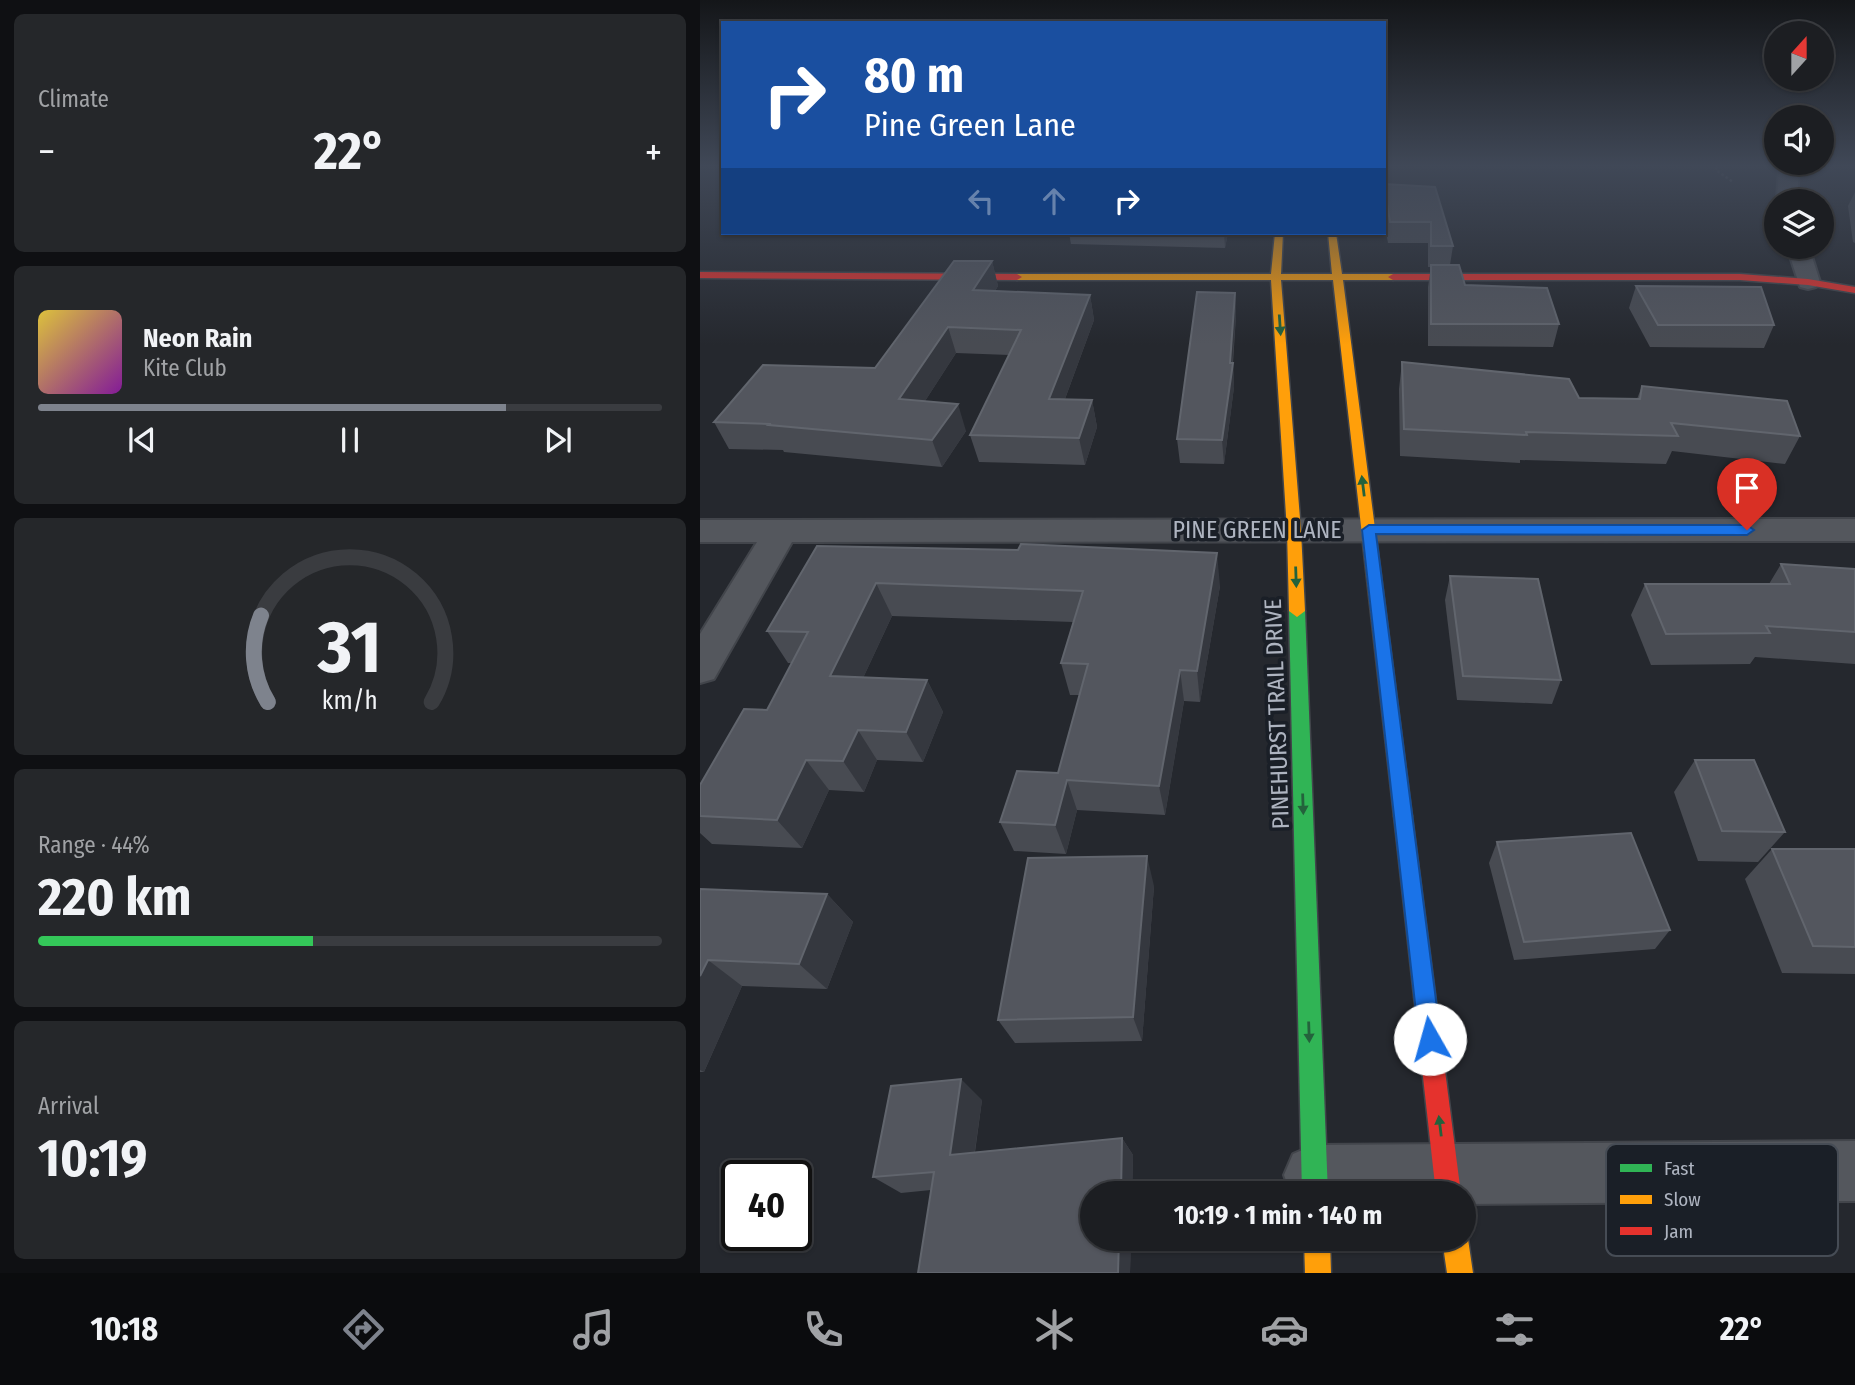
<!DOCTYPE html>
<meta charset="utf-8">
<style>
:root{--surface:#1c1e22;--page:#25272a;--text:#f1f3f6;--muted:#a0a2a5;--line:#3a3c40;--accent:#7e838d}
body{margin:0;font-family:"Fira Sans Condensed",sans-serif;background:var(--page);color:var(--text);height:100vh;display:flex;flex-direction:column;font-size:26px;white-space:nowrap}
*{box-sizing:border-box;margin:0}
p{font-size:23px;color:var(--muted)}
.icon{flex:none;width:38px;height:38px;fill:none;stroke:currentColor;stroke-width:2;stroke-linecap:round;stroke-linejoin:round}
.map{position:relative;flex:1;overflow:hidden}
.sheet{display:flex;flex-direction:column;gap:14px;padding:14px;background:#0f1013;width:700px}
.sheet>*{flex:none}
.hud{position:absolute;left:21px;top:21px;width:665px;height:214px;border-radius:0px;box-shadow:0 2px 5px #0004,0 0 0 2px var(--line);background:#1a4fa0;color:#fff;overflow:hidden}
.needle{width:46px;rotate:21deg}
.buttons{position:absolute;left:1064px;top:21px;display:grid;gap:14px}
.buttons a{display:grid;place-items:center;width:70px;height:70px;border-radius:50%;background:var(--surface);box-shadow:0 2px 5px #0004,0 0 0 2px var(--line);font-size:35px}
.speed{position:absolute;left:21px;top:1160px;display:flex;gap:14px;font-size:35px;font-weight:700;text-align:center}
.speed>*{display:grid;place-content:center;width:91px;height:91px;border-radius:50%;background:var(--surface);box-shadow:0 2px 5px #0004,0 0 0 2px var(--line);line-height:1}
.speed .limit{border:4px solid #111;border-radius:10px;background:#fff;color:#111}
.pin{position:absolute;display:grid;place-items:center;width:60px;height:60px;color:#fff;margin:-72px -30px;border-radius:50% 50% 50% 0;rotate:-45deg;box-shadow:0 0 7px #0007}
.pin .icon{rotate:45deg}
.me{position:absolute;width:77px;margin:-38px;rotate:353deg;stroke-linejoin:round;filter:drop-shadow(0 0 5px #0008)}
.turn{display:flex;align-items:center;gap:24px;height:147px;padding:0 28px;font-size:32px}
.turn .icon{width:91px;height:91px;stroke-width:2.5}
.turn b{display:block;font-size:49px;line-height:60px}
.lanes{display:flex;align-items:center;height:66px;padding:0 28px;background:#0003;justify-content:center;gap:35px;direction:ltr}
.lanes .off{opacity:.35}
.big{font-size:52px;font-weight:700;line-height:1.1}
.sheet .card{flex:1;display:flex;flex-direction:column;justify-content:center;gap:10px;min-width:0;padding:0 24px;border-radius:10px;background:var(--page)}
.sheet .dial{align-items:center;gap:0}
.dial svg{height:182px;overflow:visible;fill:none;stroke:var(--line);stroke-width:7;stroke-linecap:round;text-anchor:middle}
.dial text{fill:var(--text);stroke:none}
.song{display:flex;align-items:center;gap:21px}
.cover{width:84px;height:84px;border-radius:10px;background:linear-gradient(135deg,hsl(50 70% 55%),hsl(290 70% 35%))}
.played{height:7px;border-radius:4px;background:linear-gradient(90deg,var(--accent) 75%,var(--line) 75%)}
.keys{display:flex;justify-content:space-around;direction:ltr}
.heat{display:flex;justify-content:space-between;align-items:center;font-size:38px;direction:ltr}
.charge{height:10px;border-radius:5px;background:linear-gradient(90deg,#34c759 44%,var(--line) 0)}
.trip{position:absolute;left:380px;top:1181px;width:396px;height:70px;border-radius:35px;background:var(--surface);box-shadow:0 2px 5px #0004,0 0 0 2px var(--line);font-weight:700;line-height:70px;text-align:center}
.menu{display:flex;height:112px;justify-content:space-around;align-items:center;background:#0b0c0e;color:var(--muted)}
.menu .icon{width:49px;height:49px}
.menu .selected{color:var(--accent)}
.menu b{font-size:32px;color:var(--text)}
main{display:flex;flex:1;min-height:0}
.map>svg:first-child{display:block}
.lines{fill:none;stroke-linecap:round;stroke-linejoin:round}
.street-casing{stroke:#42454b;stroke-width:4}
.fast-casing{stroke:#42454b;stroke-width:3}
.slow-casing{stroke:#42454b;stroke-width:3}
.jam-casing{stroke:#42454b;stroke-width:3}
.path{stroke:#565a5f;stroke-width:2.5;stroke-dasharray:2.5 2.5;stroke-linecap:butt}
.street{fill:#54575d;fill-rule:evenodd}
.fast{fill:#30b455;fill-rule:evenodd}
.slow{fill:#ff9f0a;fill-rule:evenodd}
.jam{fill:#e5322d;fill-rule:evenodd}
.wall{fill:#484b52}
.shaded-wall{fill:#35383f}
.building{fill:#53565e;stroke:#61656d;stroke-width:2}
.oneway{fill:#24623c}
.route{fill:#1a73e8;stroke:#114b97;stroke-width:2}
.labels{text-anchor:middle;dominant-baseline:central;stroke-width:7;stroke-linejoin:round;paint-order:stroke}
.street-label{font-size:24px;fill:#aeb4c0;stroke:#1a1f27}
.key{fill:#1a1f27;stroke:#464c55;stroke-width:2}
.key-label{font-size:19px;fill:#aeb4c0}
</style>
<main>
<section class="sheet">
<div class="card"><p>Climate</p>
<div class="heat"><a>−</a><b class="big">22°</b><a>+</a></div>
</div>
<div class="card">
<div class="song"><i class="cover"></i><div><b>Neon Rain</b><p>Kite Club</p></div></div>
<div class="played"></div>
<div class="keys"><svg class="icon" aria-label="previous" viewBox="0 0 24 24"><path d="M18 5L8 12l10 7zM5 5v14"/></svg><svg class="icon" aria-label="pause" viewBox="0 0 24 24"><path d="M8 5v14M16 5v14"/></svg><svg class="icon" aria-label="next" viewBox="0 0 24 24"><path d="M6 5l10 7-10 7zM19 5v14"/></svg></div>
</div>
<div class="card dial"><svg viewBox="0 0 100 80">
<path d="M14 69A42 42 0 1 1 86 69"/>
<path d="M14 69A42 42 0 0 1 11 31" stroke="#7e838d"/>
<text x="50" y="56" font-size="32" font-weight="700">31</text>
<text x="50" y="72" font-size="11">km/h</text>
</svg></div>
<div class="card"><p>Range · 44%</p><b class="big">220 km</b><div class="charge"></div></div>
<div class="card"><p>Arrival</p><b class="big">10:19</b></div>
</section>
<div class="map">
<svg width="1155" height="1273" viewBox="0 0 1155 1273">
<rect width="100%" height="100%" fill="#25282e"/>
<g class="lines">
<defs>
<g id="street">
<polygon points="1079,167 1099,167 1097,201 1077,201"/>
<polygon points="1087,247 1109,247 1120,282 1116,287 1108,289 1100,287"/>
<polygon points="1155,519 1155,541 92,542 14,679 0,683 0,634 57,542 0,542 0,520"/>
<polygon points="1155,1141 1155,1201 763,1204 763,1194 591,1194 584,1175 593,1154 614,1145"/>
</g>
<polygon id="fast" points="597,605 605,611 628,1194 602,1194 589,611"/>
<g id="slow">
<polygon points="575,233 583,233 581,274 632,274 628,233 636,233 642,274 693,274 698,277 693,280 643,280 712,816 710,822 703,824 696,822 694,816 633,280 581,280 601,531 605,611 597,617 589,611 587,531 571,280 317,280 312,277 317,274 571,274"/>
<polygon points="763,1229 768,1239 773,1273 747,1273 742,1239 763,1239"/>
<polygon points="604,1239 630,1239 631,1273 605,1273"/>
</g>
<g id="jam">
<polygon points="0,272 317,274 322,277 317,280 0,278"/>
<polygon points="1040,274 1108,279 1155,287 1155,293 1108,285 1040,280 693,280 688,277 693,274"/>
<polygon points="703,808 710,810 712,816 761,1194 736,1194 694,816 696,810"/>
</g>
</defs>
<use href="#street" class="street-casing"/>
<use href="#fast" class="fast-casing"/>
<use href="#slow" class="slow-casing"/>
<use href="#jam" class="jam-casing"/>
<polyline class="path" points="1017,167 1016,170 1033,182"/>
<use href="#street" class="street"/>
<use href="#fast" class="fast"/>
<use href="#slow" class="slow"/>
<use href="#jam" class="jam"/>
</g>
<g class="wall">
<polygon points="684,184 735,187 753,246 750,265 765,285 859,324 853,347 728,346 728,287 731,267 728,267 728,243 688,243 684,221"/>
<polygon points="1155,192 1155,243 1153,242 1148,206"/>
<polygon points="369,233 528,233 525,248 371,244"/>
<polygon points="292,261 298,286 295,291 390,295 394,320 365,399 392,400 397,427 385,465 279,462 270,435 309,355 256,353 225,401 266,431 242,467 84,452 83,450 29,449 14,422 175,368"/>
<polygon points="936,286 1074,325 1064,348 950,347 929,308"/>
<polygon points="535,293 536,315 533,363 534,387 524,464 480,463 477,439"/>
<polygon points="702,362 879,398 937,399 942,386 1100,436 1085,464 972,451 966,464 820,460 820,463 700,456 699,389"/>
<polygon points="117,546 520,586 500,702 484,701 465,815 377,810 366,854 314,851 300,822 358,773 380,695 370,695 361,663 373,622 192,616 163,678 227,680 243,712 223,762 177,760 164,792 129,790 102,848 12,844 0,833 0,785 67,710 92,663 88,663 67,631"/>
<polygon points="1081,564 1155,569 1155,664 1055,657 1050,664 951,665 931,615 945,584 1069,584"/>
<polygon points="750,576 861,680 852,704 757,700 745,600"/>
<polygon points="995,760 1085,832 1058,862 998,861 974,792"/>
<polygon points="797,842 970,930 955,949 814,960 789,863"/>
<polygon points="1072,849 1155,849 1155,974 1082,973 1045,879"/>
<polygon points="454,886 442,1041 315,1043 298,1020"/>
<polygon points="0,889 127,894 153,922 127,989 42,986 4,1072 0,1072"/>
<polygon points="282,1100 275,1152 422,1138 433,1155 430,1273 218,1273 231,1190 201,1193 173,1177"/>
</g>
<g class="shaded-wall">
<polygon points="524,233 528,233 525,248"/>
<polygon points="292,261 298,286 279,316 273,290"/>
<polygon points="535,293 536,315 532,367 533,363 534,387 524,464 522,440 530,363"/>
<polygon points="390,295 394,320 355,426 349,399"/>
<polygon points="248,327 256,353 209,426 199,399"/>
<polygon points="392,400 397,427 385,465 379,438"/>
<polygon points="258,404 266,431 242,467 232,440"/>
<polygon points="517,553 520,586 500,702 497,671"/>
<polygon points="176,583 192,616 149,708 130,676"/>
<polygon points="480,670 484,701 465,815 459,786"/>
<polygon points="227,680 243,712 223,762 206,732"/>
<polygon points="158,730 177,760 164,792 143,761"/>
<polygon points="106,760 129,790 102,848 77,820"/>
<polygon points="367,780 377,810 366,854 355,825"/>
<polygon points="447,856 454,886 442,1041 433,1017"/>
<polygon points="127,894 153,922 127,989 99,964"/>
<polygon points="8,960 42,986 4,1072 0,1070 0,976"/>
<polygon points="261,1079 282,1100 272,1171 250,1155"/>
<polygon points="422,1138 433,1155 432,1194 421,1194"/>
<polygon points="419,1239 431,1239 430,1273 418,1273"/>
</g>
<g class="building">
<polygon points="684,184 735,187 753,246 731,246 731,222 690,222"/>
<polygon points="254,261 292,261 273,290 390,295 349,399 392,400 379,438 270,435 321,330 248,327 199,399 258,404 232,440 69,425 71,424 14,422 63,365 175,368"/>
<polygon points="731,265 759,265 765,285 847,288 859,324 731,324"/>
<polygon points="936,286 1061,287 1074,325 958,325"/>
<polygon points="497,292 535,293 530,363 533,363 522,440 477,439"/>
<polygon points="702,362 869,379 879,398 940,399 942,386 1087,401 1100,436 971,423 978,436 826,432 827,435 704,429"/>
<polygon points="321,544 517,553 497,671 480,670 459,786 367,780 355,825 300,822 317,771 358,773 388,664 361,663 383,591 176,583 130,676 227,680 206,732 158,730 143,761 106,760 77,820 0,816 0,785 44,709 67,710 108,632 67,631 117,546 318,550"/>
<polygon points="1081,564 1155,569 1155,632 1066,626 1070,633 966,634 945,584 1090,584"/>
<polygon points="750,576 838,579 861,680 763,676"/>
<polygon points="995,760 1054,760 1085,832 1022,831"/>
<polygon points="931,833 970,930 824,942 797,842"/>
<polygon points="1072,849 1155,849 1155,947 1113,946"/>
<polygon points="447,856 433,1017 298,1020 328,858"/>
<polygon points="0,889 127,894 99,964 8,960 0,976"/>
<polygon points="261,1079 250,1155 422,1138 421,1194 392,1194 392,1239 419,1239 418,1273 218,1273 234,1172 173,1177 191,1086"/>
</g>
<defs><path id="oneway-solid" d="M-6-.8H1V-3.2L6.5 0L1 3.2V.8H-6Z" transform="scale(1.75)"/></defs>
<g class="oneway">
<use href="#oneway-solid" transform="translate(580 325) rotate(86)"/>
<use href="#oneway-solid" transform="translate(663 486) rotate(-97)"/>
<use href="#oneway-solid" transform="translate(596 577) rotate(88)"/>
<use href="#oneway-solid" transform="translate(603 804) rotate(88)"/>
<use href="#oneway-solid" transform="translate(609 1032) rotate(88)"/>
<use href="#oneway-solid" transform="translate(740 1126) rotate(-97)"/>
</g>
<linearGradient id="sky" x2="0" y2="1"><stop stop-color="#141619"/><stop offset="0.48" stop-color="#404857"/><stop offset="1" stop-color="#404857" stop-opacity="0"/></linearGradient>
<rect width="1155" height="345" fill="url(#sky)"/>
<polygon class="route" points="669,525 1047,525 1054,530 1047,535 676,534 741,1039 738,1047 730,1050 722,1047 719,1039 662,530"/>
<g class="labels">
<g class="street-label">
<text x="557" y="530">PINE GREEN LANE</text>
<text transform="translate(577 714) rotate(-92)">PINEHURST TRAIL DRIVE</text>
</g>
</g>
<rect x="906" y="1144" width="232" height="112" rx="10" class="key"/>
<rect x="920" y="1164" width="32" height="8" fill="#30b455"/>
<rect x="920" y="1195" width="32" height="9" fill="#ff9f0a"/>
<rect x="920" y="1227" width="32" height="8" fill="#e5322d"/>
<g class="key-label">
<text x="964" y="1175">Fast</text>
<text x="964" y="1206">Slow</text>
<text x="964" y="1238">Jam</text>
</g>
</svg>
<div class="buttons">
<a><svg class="needle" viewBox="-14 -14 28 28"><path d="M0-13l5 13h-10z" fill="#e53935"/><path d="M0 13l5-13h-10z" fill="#a0a2a5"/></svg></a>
<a><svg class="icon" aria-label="sound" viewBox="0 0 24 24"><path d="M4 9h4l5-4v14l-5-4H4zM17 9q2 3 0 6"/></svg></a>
<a><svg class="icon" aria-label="layers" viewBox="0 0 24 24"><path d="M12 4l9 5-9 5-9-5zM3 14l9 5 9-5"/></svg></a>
</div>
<div class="speed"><div class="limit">40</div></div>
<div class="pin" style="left:1047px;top:530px;background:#d93025"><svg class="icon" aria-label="arrive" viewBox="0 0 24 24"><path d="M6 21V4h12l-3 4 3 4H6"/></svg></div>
<svg class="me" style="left:730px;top:1039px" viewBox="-20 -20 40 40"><circle r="19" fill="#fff"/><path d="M0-13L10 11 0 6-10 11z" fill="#1a73e8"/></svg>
<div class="trip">10:19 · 1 min · 140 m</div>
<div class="hud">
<div class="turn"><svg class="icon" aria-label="right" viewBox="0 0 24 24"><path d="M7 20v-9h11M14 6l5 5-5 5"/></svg><div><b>80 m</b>Pine Green Lane</div></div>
<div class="lanes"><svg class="icon off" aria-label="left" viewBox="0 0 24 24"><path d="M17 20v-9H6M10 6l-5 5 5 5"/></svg><svg class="icon off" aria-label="ahead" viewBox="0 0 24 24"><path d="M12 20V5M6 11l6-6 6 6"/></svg><svg class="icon" aria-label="right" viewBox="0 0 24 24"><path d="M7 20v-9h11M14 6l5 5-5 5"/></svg></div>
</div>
</div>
</main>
<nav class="menu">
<b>10:18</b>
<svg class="icon selected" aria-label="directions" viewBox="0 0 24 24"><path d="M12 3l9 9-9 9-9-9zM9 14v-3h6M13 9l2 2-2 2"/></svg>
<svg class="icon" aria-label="music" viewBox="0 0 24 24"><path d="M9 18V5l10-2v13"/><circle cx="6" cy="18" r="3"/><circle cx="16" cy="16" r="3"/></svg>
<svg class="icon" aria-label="phone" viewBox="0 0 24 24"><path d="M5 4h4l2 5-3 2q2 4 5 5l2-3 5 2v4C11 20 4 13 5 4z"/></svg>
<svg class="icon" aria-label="climate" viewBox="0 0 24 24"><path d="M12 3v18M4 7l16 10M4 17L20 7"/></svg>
<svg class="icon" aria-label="car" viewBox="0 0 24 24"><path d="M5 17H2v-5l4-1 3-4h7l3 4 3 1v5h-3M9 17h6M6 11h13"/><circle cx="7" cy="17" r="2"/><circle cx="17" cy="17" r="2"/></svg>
<svg class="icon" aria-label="filters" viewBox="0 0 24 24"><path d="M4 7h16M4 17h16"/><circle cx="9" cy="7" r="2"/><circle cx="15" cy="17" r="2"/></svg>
<b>22°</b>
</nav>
